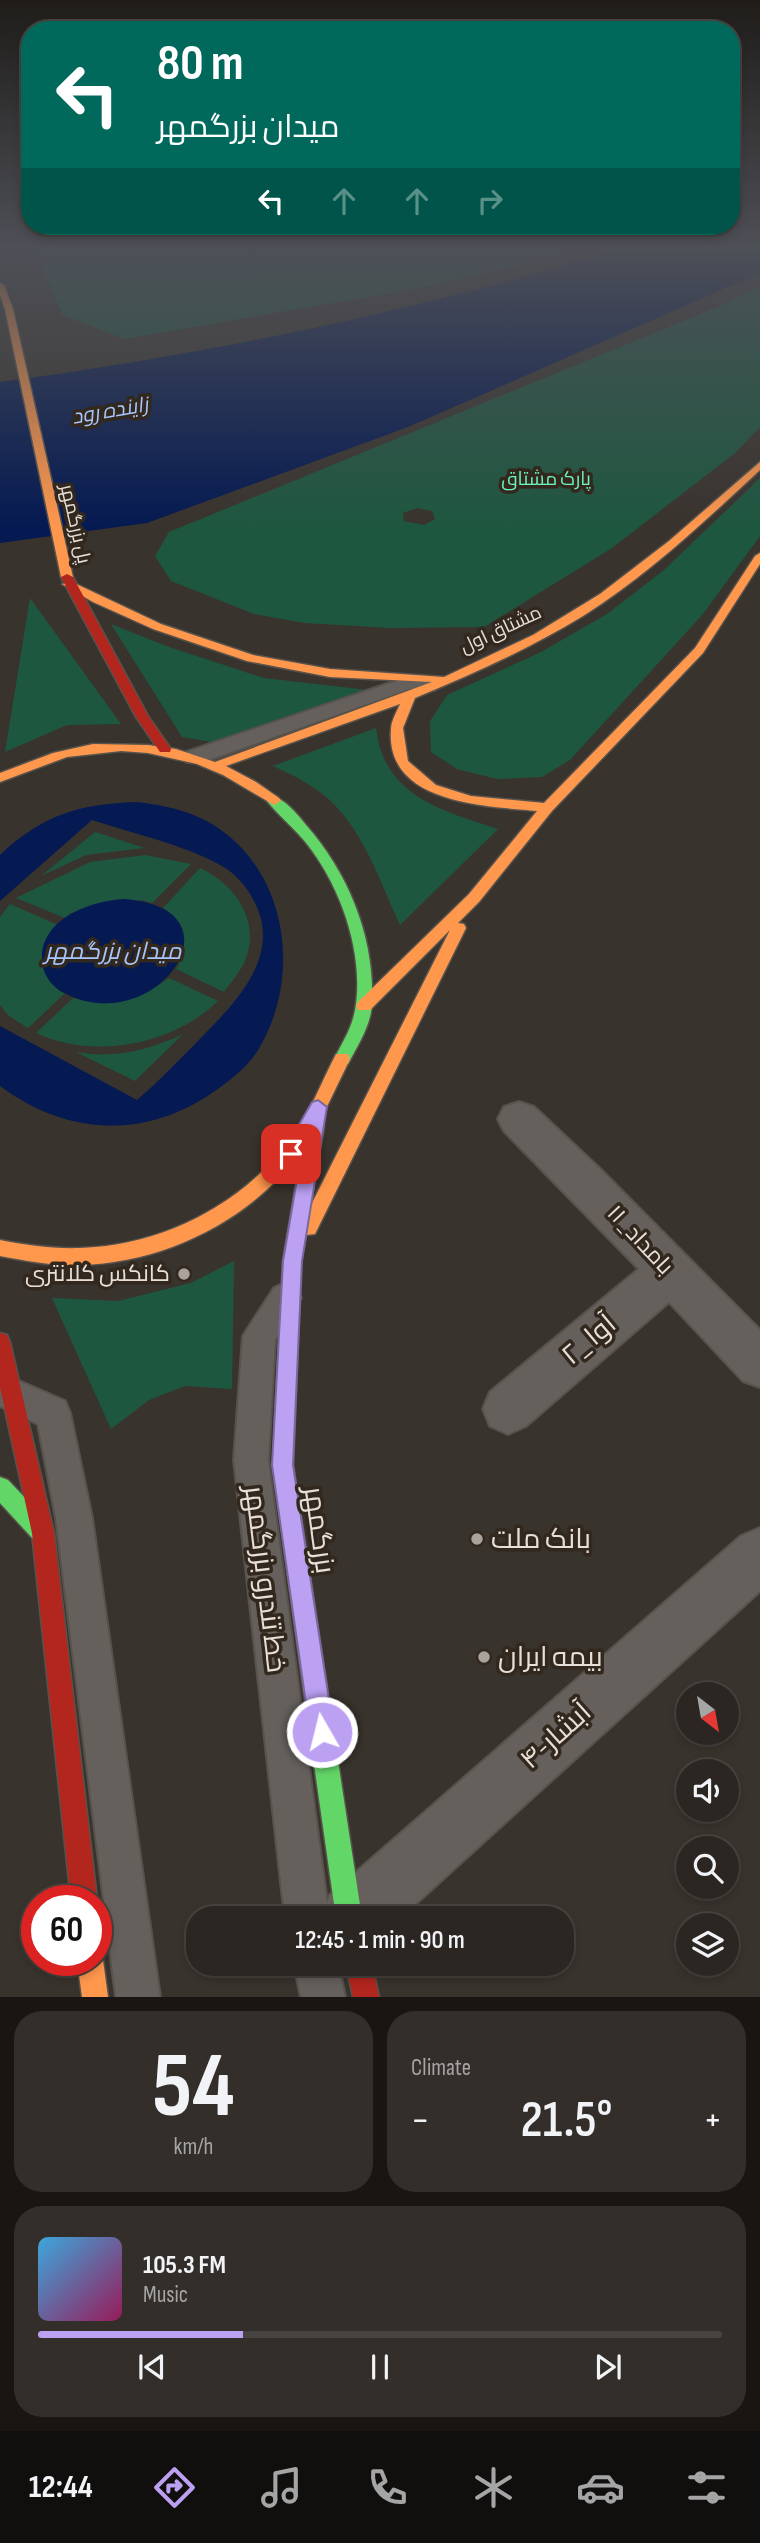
<!DOCTYPE html>
<meta charset="utf-8">
<style>
:root{--surface:#2b2622;--page:#332e2a;--text:#f1f3f6;--muted:#a6a5a5;--line:#474340;--accent:#bca0f2}
body{margin:0;font-family:"Sofia Sans Condensed",Cairo,sans-serif;background:var(--page);color:var(--text);height:100vh;display:flex;flex-direction:column;font-size:26px;white-space:nowrap}
*{box-sizing:border-box;margin:0}
p{font-size:23px;color:var(--muted)}
.icon{flex:none;width:38px;height:38px;fill:none;stroke:currentColor;stroke-width:2;stroke-linecap:round;stroke-linejoin:round}
.map{position:relative;height:1997px;overflow:hidden}
.panel{display:flex;flex-direction:column;gap:14px;padding:14px;background:#181513;flex:1}
.panel>*{flex:none}
.guide{position:absolute;left:21px;top:21px;width:719px;height:214px;border-radius:28px;box-shadow:0 4px 10px #0003,0 0 0 2px var(--line);background:#00695c;color:#fff;overflow:hidden}
.needle{width:46px;rotate:149deg}
.buttons{position:absolute;left:676px;top:1682px;display:grid;gap:14px}
.buttons a{display:grid;place-items:center;width:63px;height:63px;border-radius:50%;background:var(--surface);box-shadow:0 4px 10px #0003,0 0 0 2px var(--line);font-size:35px}
.speed{position:absolute;left:21px;top:1885px;display:flex;gap:14px;font-size:35px;font-weight:700;text-align:center}
.speed>*{display:grid;place-content:center;width:91px;height:91px;border-radius:50%;background:var(--surface);box-shadow:0 4px 10px #0003,0 0 0 2px var(--line);line-height:1}
.speed .limit{border:10px solid #d22;background:#fff;color:#111}
.pin{position:absolute;display:grid;place-items:center;width:60px;height:60px;color:#fff;margin:-30px;border-radius:14px;box-shadow:0 4px 10px #0006}
.me{position:absolute;width:77px;margin:-38px;rotate:352deg;stroke-linejoin:round;filter:drop-shadow(0 0 5px #0008)}
.turn{display:flex;align-items:center;gap:24px;height:147px;padding:0 21px;font-size:32px}
.turn .icon{width:91px;height:91px;stroke-width:2.5}
.turn b{display:block;font-size:49px;line-height:60px}
.lanes{display:flex;align-items:center;height:66px;padding:0 21px;background:#0003;justify-content:center;gap:35px;direction:ltr}
.lanes .off{opacity:.35}
.big{font-size:52px;font-weight:600;line-height:1.1}
.panel .widget{flex:1;display:flex;flex-direction:column;justify-content:center;gap:10px;min-width:0;padding:0 24px;border-radius:28px;background:var(--page)}
.panel .dial{align-items:center;gap:0}
.dial b{font-size:91px;line-height:1}
.song{display:flex;align-items:center;gap:21px}
.cover{width:84px;height:84px;border-radius:10px;background:linear-gradient(135deg,hsl(200 70% 55%),hsl(330 70% 35%))}
.played{height:7px;border-radius:4px;background:linear-gradient(90deg,var(--accent) 30%,var(--line) 30%)}
.keys{display:flex;justify-content:space-around;direction:ltr}
.heat{display:flex;justify-content:space-between;align-items:center;font-size:38px;direction:ltr}
.panel .tiles{flex:1;display:grid;gap:14px;grid-template-columns:1fr 1fr}
.widget:last-child{grid-column:span 2}
.trip{position:absolute;left:186px;top:1906px;width:388px;height:70px;border-radius:28px;background:var(--surface);box-shadow:0 4px 10px #0003,0 0 0 2px var(--line);font-weight:600;line-height:70px;text-align:center}
.dock{display:flex;height:112px;justify-content:space-around;align-items:center;background:#110f0e;color:var(--muted)}
.dock .icon{width:49px;height:49px}
.dock .on{color:var(--accent)}
.dock b{font-size:32px;color:var(--text)}
.map>svg:first-child{display:block}
.green{fill:#1e5740;fill-rule:evenodd}
.water{fill:#051a52}
.lines{fill:none;stroke-linecap:round;stroke-linejoin:round}
.lane-casing{stroke:#57524c;stroke-width:4}
.street-casing{stroke:#57524c;stroke-width:4}
.fast-casing{stroke:#57524c;stroke-width:3}
.slow-casing{stroke:#57524c;stroke-width:3}
.jam-casing{stroke:#57524c;stroke-width:3}
.lane{fill:#65605c;fill-rule:evenodd}
.street{fill:#65605c;fill-rule:evenodd}
.fast{fill:#63d668;fill-rule:evenodd}
.slow{fill:#ff974d;fill-rule:evenodd}
.jam{fill:#b3261e;fill-rule:evenodd}
.route{fill:#bca0f2;stroke:#7a689d;stroke-width:2}
.poi-dot{fill:#aaa39d;stroke:#33281e;stroke-width:2.5}
.labels{text-anchor:middle;dominant-baseline:central;stroke-width:7;stroke-linejoin:round;paint-order:stroke}
.far-park-label{font-size:19px;fill:#6af5bb;stroke:#33281e}
.far-street-label{font-size:19px;fill:#e7e0d9;stroke:#33281e}
.far-water-label{font-size:21px;font-style:italic;fill:#a6c5fe;stroke:#33281e}
.street-label{font-size:23px;fill:#e7e0d9;stroke:#33281e}
.poi-label{font-size:23px;fill:#e7e0d9;stroke:#33281e;text-anchor:end}
.water-label{font-size:24px;font-style:italic;fill:#a6c5fe;stroke:#33281e}
.near-street-label{font-size:28px;fill:#e7e0d9;stroke:#33281e}
.near-poi-label{font-size:28px;fill:#e7e0d9;stroke:#33281e;text-anchor:start}
</style>
<div class="map">
<svg width="760" height="1997" viewBox="0 0 760 1997">
<rect width="100%" height="100%" fill="#39332d"/>
<g class="green">
<polygon points="34,248 594,248 414,289 124,339 63,315"/>
<path d="M760 286V427L735 453 612 548 484 627 390 628 304 623 254 614 171 581 155 556 169 532 715 308ZM417 508 432 511 435 519 424 525 404 521 403 513Z"/>
<polygon points="760,478 760,536 703,614 570,760 542,777 497,779 457,769 431,752 430,721 447,695 541,652 607,614 664,570"/>
<polygon points="30,598 121,724 67,725 5,752"/>
<polygon points="111,624 169,647 264,678 376,691 229,745 182,737"/>
<path d="M376 728C384 796 440 810 498 829L400 925C377 876 360 816 311 786 299 778 286 772 273 766Z"/>
<polygon points="95,832 145,848 86,855 41,876"/>
<polygon points="145,855 191,864 152,903 142,900 71,913 65,918 16,898 90,862"/>
<path d="M200 868C233 883 259 918 247 955 243 969 232 981 224 992L176 969 179 965 170 913 163 908Z"/>
<polygon points="10,904 58,925 44,947 60,991 65,993 28,1028 9,1016 0,1005 0,917"/>
<path d="M169 978 218 1001C173 1045 94 1060 36 1033L73 998C109 1007 140 999 169 978Z"/>
<path d="M183 1034 135 1081 76 1052C114 1059 150 1050 183 1034Z"/>
<polygon points="234,1261 232,1389 185,1386 149,1400 111,1429 52,1298 118,1301 191,1283"/>
</g>
<g class="water">
<path d="M623 248H760V273L408 427 147 523 0 543V382C211 354 419 310 623 248Z"/>
<path d="M136 802C165 805 197 812 221 830 288 878 300 975 261 1045 250 1066 231 1080 212 1093 143 1140 66 1135 0 1086V1026L137 1100C157 1083 175 1064 194 1045 232 1006 284 958 254 901 247 887 235 873 222 866 183 844 134 834 92 820L0 901V855C42 815 79 804 136 802Z"/>
<path d="M124 899C249 908 155 1041 64 993 52 987 42 974 42 959 41 918 91 901 124 899Z"/>
</g>
<g class="lines">
<defs>
<g id="lane">
<polygon points="408,677 434,678 444,684 434,690 410,689 203,762 187,762 184,757 187,752"/>
<polygon points="285,1283 296,1288 301,1298 275,1340 268,1460 329,1918 285,1918 234,1460 243,1336 274,1288"/>
<polygon points="12,1378 65,1401 70,1413 92,1518 160,1997 116,1997 56,1518 38,1424 0,1406 0,1383"/>
<polygon points="294,1964 338,1964 345,1997 301,1997"/>
</g>
<g id="street">
<polygon points="519,1102 534,1107 600,1169 760,1330 760,1387 743,1381 669,1302 526,1426 508,1434 490,1426 483,1409 490,1392 639,1269 504,1131 498,1119 504,1107"/>
<polygon points="760,1528 760,1591 400,1918 321,1918 330,1895 741,1536"/>
</g>
<g id="fast">
<path d="M274 797C286 800 298 815 306 825 349 874 375 938 372 1004 371 1025 358 1045 348 1064H336L334 1059C342 1043 352 1028 355 1010 365 955 341 887 307 844 295 829 279 816 267 801Z"/>
<polygon points="0,1477 8,1480 50,1524 53,1532 50,1540 42,1543 34,1540 0,1503"/>
<polygon points="319,1703 327,1707 331,1715 362,1918 336,1918 307,1715 311,1707"/>
</g>
<g id="slow">
<polygon points="0,283 4,285 13,309 73,577 67,580 61,577 5,309 0,295"/>
<path d="M760 462V470C704 522 648 575 583 616 529 649 473 674 415 698L403 728 408 761 436 785 471 796 544 803 695 648 755 556 760 553V564L703 653 552 811 479 902 458 923 464 924 466 928 315 1234 306 1235 301 1261 293 1465 331 1715 327 1723 319 1727 311 1723 307 1715 273 1465 283 1261 302 1150C252 1220 165 1263 80 1265 53 1266 27 1261 0 1256V1240C26 1245 52 1249 80 1248 161 1246 242 1205 291 1139 310 1113 321 1083 336 1054H348L350 1059 320 1121 324 1126 310 1207 450 930 370 1010H358L356 1006 358 1002 469 894 537 811C485 806 385 804 391 729 391 721 397 711 400 704L226 766 256 782 279 798 281 801 274 805 223 775 197 764 148 753 121 751 67 757 0 782V773L53 753 93 744 148 745 176 749 215 762 432 682 330 677 247 661 153 629 93 602 62 584 72 582 161 624 253 655 330 669 444 677 533 635 600 594 669 541Z"/>
<polygon points="96,1949 103,1960 108,1997 82,1997 77,1960 96,1960"/>
</g>
<g id="jam">
<polygon points="67,574 73,577 148,716 171,749 170,752 160,752 136,717 61,577"/>
<polygon points="0,1333 7,1335 10,1342 54,1533 97,1900 96,1902 71,1900 32,1533 0,1387"/>
<polygon points="346,1964 372,1964 379,1997 353,1997"/>
</g>
</defs>
<use href="#lane" class="lane-casing"/>
<use href="#street" class="street-casing"/>
<use href="#fast" class="fast-casing"/>
<use href="#slow" class="slow-casing"/>
<use href="#jam" class="jam-casing"/>
<use href="#lane" class="lane"/>
<use href="#street" class="street"/>
<use href="#fast" class="fast"/>
<use href="#slow" class="slow"/>
<use href="#jam" class="jam"/>
</g>
<linearGradient id="sky" x2="0" y2="1"><stop stop-color="#1f1c19"/><stop offset="0.47" stop-color="#4e5057"/><stop offset="1" stop-color="#4e5057" stop-opacity="0"/></linearGradient>
<rect width="760" height="527" fill="url(#sky)"/>
<polygon class="route" points="318,1100 327,1107 302,1261 293,1465 334,1732 330,1740 322,1744 313,1740 310,1732 272,1465 283,1261 302,1150 297,1159 291,1161 282,1154 312,1102"/>
<g class="poi-dot">
<circle cx="184" cy="1274" r="7"/>
<circle cx="477" cy="1539" r="7"/>
<circle cx="484" cy="1657" r="7"/>
</g>
<g class="labels">
<g class="far-park-label">
<text x="546" y="479">پارک مشتاق</text>
</g>
<g class="far-street-label">
<text transform="translate(75 524) rotate(77)">پل بزرگمهر</text>
<text transform="translate(501 630) rotate(-25)">مشتاق اول</text>
</g>
<g class="far-water-label">
<text transform="translate(110 411) rotate(-10)">زاینده رود</text>
</g>
<g class="street-label">
<text transform="translate(640 1240) rotate(47)">۱۱ _بامداد</text>
</g>
<g class="poi-label">
<text x="170" y="1274">کانکس کلانتری</text>
</g>
<g class="water-label">
<text x="113" y="951">میدان بزرگمهر</text>
</g>
<g class="near-street-label">
<text transform="translate(589 1340) rotate(-40)">۲_ آوا</text>
<text transform="translate(319 1530) rotate(82)">بزرگمهر</text>
<text transform="translate(265 1579) rotate(83)">خط تندرو بزرگمهر</text>
<text transform="translate(556 1736) rotate(-42)">۴-آبشار</text>
</g>
<g class="near-poi-label">
<text x="491" y="1539">بانک ملت</text>
<text x="498" y="1657">بیمه ایران</text>
</g>
</g>
</svg>
<div class="buttons">
<a><svg class="needle" viewBox="-14 -14 28 28"><path d="M0-13l5 13h-10z" fill="#e53935"/><path d="M0 13l5-13h-10z" fill="#a6a5a5"/></svg></a>
<a><svg class="icon" aria-label="sound" viewBox="0 0 24 24"><path d="M4 9h4l5-4v14l-5-4H4zM17 9q2 3 0 6"/></svg></a>
<a><svg class="icon" aria-label="search" viewBox="0 0 24 24"><circle cx="10" cy="10" r="6"/><path d="M15 15l6 6"/></svg></a>
<a><svg class="icon" aria-label="layers" viewBox="0 0 24 24"><path d="M12 4l9 5-9 5-9-5zM3 14l9 5 9-5"/></svg></a>
</div>
<div class="speed"><div class="limit">60</div></div>
<div class="pin" style="left:291px;top:1154px;background:#d93025"><svg class="icon" aria-label="arrive" viewBox="0 0 24 24"><path d="M6 21V4h12l-3 4 3 4H6"/></svg></div>
<svg class="me" style="left:322px;top:1732px" viewBox="-20 -20 40 40"><circle r="17" fill="#bca0f2" stroke="#fff" stroke-width="3"/><path d="M0-11L8 9 0 5-8 9z" fill="#fff"/></svg>
<div class="trip">12:45 · 1 min · 90 m</div>
<div class="guide">
<div class="turn"><svg class="icon" aria-label="left" viewBox="0 0 24 24"><path d="M17 20v-9H6M10 6l-5 5 5 5"/></svg><div><b>80 m</b>میدان بزرگمهر</div></div>
<div class="lanes"><svg class="icon" aria-label="left" viewBox="0 0 24 24"><path d="M17 20v-9H6M10 6l-5 5 5 5"/></svg><svg class="icon off" aria-label="ahead" viewBox="0 0 24 24"><path d="M12 20V5M6 11l6-6 6 6"/></svg><svg class="icon off" aria-label="ahead" viewBox="0 0 24 24"><path d="M12 20V5M6 11l6-6 6 6"/></svg><svg class="icon off" aria-label="right" viewBox="0 0 24 24"><path d="M7 20v-9h11M14 6l5 5-5 5"/></svg></div>
</div>
</div>
<section class="panel">
<div class="tiles">
<div class="widget dial"><b>54</b><p>km/h</p></div>
<div class="widget"><p>Climate</p>
<div class="heat"><a>−</a><b class="big">21.5°</b><a>+</a></div>
</div>
<div class="widget">
<div class="song"><i class="cover"></i><div><b>105.3 FM</b><p>Music</p></div></div>
<div class="played"></div>
<div class="keys"><svg class="icon" aria-label="previous" viewBox="0 0 24 24"><path d="M18 5L8 12l10 7zM5 5v14"/></svg><svg class="icon" aria-label="pause" viewBox="0 0 24 24"><path d="M8 5v14M16 5v14"/></svg><svg class="icon" aria-label="next" viewBox="0 0 24 24"><path d="M6 5l10 7-10 7zM19 5v14"/></svg></div>
</div>
</div>
</section>
<nav class="dock">
<b>12:44</b>
<svg class="icon on" aria-label="directions" viewBox="0 0 24 24"><path d="M12 3l9 9-9 9-9-9zM9 14v-3h6M13 9l2 2-2 2"/></svg>
<svg class="icon" aria-label="music" viewBox="0 0 24 24"><path d="M9 18V5l10-2v13"/><circle cx="6" cy="18" r="3"/><circle cx="16" cy="16" r="3"/></svg>
<svg class="icon" aria-label="phone" viewBox="0 0 24 24"><path d="M5 4h4l2 5-3 2q2 4 5 5l2-3 5 2v4C11 20 4 13 5 4z"/></svg>
<svg class="icon" aria-label="climate" viewBox="0 0 24 24"><path d="M12 3v18M4 7l16 10M4 17L20 7"/></svg>
<svg class="icon" aria-label="car" viewBox="0 0 24 24"><path d="M5 17H2v-5l4-1 3-4h7l3 4 3 1v5h-3M9 17h6M6 11h13"/><circle cx="7" cy="17" r="2"/><circle cx="17" cy="17" r="2"/></svg>
<svg class="icon" aria-label="filters" viewBox="0 0 24 24"><path d="M4 7h16M4 17h16"/><circle cx="9" cy="7" r="2"/><circle cx="15" cy="17" r="2"/></svg>
</nav>
